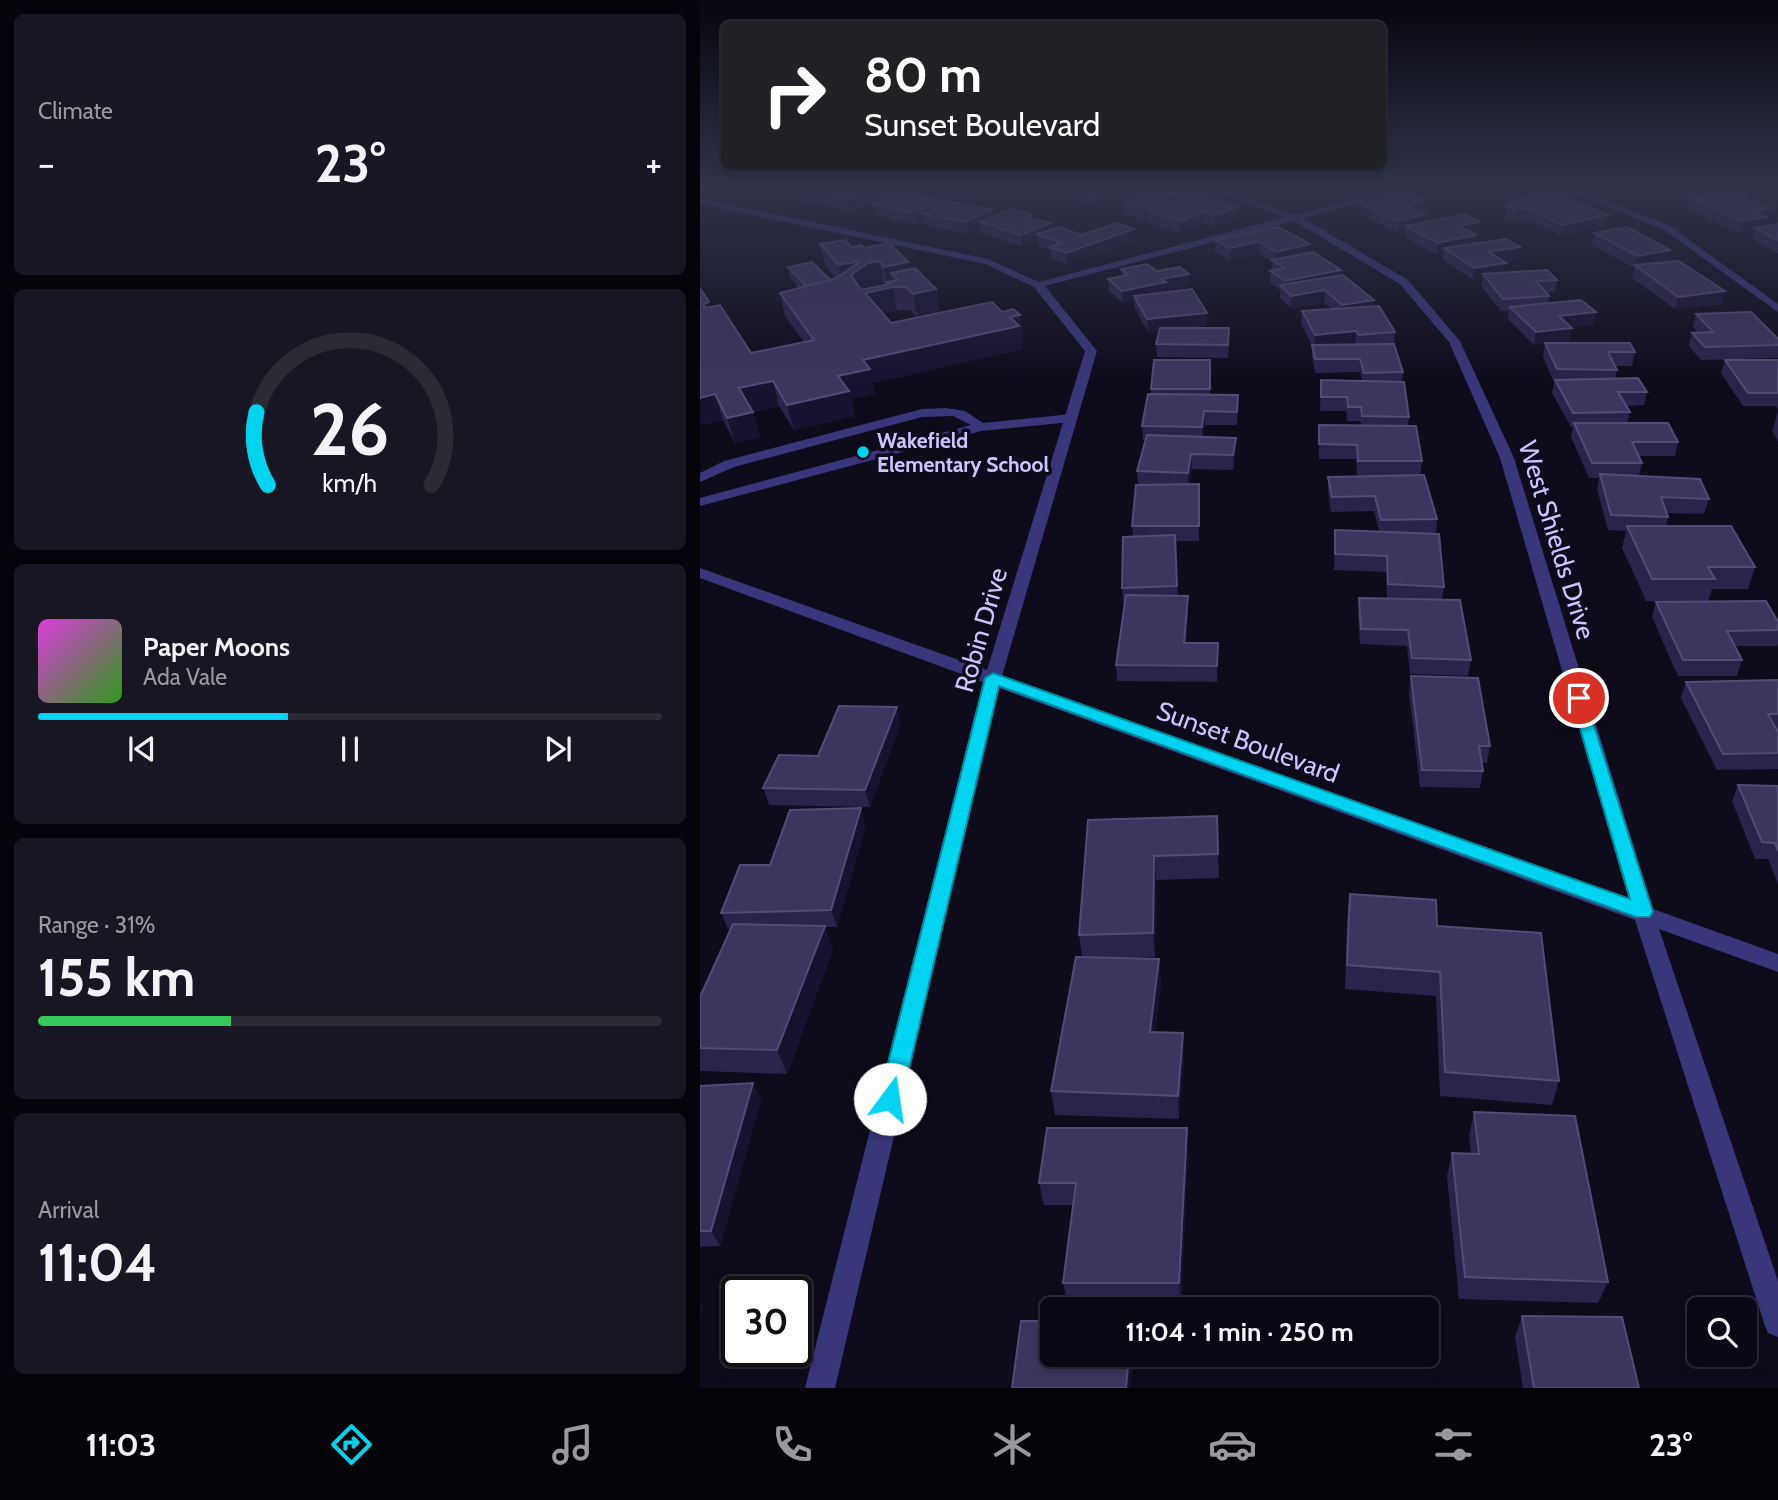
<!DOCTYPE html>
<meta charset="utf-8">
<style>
:root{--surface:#0a0814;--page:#181622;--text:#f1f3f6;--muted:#999aa0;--line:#2a2934;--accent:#00d4f0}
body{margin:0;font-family:Cabin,sans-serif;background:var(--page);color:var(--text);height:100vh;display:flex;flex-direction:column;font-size:26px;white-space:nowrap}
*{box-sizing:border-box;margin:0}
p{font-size:23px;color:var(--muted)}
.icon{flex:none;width:38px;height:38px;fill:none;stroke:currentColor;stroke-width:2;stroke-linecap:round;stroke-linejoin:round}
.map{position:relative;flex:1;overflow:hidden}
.drawer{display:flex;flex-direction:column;gap:14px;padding:14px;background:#06040b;width:700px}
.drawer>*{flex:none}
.top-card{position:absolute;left:21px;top:21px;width:665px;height:147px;border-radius:10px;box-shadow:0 4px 10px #0003,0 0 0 2px var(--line);background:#202124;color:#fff;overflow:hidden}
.fabs{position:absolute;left:987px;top:1297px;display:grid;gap:14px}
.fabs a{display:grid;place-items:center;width:70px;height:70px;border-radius:10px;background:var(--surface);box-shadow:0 4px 10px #0003,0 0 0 2px var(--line);font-size:35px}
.speed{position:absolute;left:21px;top:1276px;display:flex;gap:14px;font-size:35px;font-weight:700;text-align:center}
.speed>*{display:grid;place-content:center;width:91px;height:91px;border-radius:50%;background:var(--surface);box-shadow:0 4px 10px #0003,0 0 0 2px var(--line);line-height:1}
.speed .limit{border:4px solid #111;border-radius:10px;background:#fff;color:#111}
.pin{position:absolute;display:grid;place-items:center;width:60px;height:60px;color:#fff;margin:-30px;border:4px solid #fff;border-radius:50%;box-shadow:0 2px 7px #0007}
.me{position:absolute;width:77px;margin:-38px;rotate:14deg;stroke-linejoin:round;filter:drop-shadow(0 0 5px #0008)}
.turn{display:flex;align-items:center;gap:24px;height:147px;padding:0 28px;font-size:32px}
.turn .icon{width:91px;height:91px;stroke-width:2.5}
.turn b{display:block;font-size:49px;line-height:60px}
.big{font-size:52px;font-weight:700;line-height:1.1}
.drawer .card{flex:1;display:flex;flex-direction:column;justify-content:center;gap:10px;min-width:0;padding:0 24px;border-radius:10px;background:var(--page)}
.drawer .dial{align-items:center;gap:0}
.dial svg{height:182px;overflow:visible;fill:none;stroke:var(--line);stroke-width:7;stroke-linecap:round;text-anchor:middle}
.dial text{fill:var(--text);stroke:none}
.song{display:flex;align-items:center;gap:21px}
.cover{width:84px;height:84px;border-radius:10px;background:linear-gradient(135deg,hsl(300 70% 55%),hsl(110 70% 35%))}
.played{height:7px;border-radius:4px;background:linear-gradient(90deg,var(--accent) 40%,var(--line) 40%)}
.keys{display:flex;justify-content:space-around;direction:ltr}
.heat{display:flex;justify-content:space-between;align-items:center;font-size:38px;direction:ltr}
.charge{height:10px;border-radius:5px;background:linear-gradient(90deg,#34c759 31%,var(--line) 0)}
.trip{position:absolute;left:340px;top:1297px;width:399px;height:70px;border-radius:10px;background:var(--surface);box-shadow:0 4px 10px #0003,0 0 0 2px var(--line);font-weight:700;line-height:70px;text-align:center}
.dock{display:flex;height:112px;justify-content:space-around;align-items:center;background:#040308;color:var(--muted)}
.dock .icon{width:49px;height:49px}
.dock .current{color:var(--accent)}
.dock b{font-size:32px;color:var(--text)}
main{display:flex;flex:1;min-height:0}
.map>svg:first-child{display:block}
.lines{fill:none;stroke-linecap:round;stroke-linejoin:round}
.lane{fill:#39367b;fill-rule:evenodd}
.street{fill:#39367b;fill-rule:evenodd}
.wall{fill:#2b234a;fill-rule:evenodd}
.shaded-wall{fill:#18122f}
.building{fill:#3d355d;stroke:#534b76;stroke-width:2}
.route{fill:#00d4f0;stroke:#008a9c;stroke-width:2}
.poi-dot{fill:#00d4f0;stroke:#0e0b1b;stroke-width:2.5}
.labels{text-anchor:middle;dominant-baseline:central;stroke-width:7;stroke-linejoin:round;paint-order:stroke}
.far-poi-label{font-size:21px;font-weight:bold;fill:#cdc5ff;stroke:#0e0b1b;text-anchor:start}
.street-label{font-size:26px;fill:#cdc5ff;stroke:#0e0b1b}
</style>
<main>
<section class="drawer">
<div class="card"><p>Climate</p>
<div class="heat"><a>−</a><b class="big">23°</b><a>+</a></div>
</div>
<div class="card dial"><svg viewBox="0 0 100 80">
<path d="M14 69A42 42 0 1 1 86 69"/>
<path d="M14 69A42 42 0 0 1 9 37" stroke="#00d4f0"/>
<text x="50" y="56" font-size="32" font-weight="700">26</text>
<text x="50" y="72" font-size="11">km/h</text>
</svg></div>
<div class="card">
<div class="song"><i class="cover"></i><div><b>Paper Moons</b><p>Ada Vale</p></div></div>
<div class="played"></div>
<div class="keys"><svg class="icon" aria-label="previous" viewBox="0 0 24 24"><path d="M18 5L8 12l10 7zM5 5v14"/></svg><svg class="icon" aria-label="pause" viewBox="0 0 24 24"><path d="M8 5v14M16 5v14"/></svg><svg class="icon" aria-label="next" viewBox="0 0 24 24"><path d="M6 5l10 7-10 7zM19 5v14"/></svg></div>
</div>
<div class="card"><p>Range · 31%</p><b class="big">155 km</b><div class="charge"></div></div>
<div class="card"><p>Arrival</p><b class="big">11:04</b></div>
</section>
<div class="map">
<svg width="1078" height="1388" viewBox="0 0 1078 1388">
<rect width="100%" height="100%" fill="#0e0b1b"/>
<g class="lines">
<polygon class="lane" points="246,408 265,411 283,423 371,414 377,418 371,422 281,431 0,506 0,498 271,425 253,416 222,417 34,467 0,482 0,473 24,461 222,409"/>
<g class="street">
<path d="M502 187H516L595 215 699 187H715L603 218 708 280 760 341 814 458 953 909 1078 954V972L959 929 1078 1281V1337L1068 1333 1064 1323 935 920 299 688 135 1388H105L283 682 0 578V568L287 670 385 351 334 287 285 264 0 204V198L288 259 339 282 585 217ZM594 221 700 284 749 342 800 458 929 900 302 676 397 351 345 286Z"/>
<polygon points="861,187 874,187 970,226 1078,304 1078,312 964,230"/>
</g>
</g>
<g class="wall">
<polygon points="45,187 200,187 202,192 244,200 245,204 293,216 332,218 351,230 381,235 435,240 367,264 351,258 350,250 339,246 338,240 322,247 281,233 280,227 268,234 225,225 224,220 215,224 175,215 173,204 174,203 169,202 150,210 128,206 127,202 119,205 84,197 83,192 79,194"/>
<polygon points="331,187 363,187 349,194 331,191"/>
<polygon points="371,187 474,187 488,191 488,196 538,218 515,227 506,224 479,233 446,222 446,217 441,219 425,214 424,203 429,201 425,200 424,194 396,206 371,200"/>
<polygon points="587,187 656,187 625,199"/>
<polygon points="771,187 840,187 839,195 907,215 905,227 861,236 826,219 816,221 805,216 806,205 819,203 819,201 810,203"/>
<polygon points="934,187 1002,187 1000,195 1068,220 1065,220 1063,226 1078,224 1078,253 1052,239 1054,230 1038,233 986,208 988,200 982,201 970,197 963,198"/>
<polygon points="726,200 725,212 721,212 725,214 725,222 778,233 773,234 775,243 820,247 818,259 803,262 804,272 857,280 855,292 847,293 849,296 848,303 896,312 893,325 872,327 870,341 851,343 935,352 932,366 915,366 917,370 915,378 947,392 944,405 926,406 930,412 927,423 978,442 975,456 939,456 942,463 939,476 1009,499 1004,514 967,513 968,517 966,526 1055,567 1048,589 1012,589 1008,601 946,601 922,548 926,531 908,530 897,489 899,478 889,478 871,437 873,427 871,427 852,393 854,383 843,356 845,343 834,345 808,319 809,311 801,311 781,286 782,279 773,280 743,260 743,254 737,255 705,237 705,230 698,232 661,215 662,204"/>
<polygon points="578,227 609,253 641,270 641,276 674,300 673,307 695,332 694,344 703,372 702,382 709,417 708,426 722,461 720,476 737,519 736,533 744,587 742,600 771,660 768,676 710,674 707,646 660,644 658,614 659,598 687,599 686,572 634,570 635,530 679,531 674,511 631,512 628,492 628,477 707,476 657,475 656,459 619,459 619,425 661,425 660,421 647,421 646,411 620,411 621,380 662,381 660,372 615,373 612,358 612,345 601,324 602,311 632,309 624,303 591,308 580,298 580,290 570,283 572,261 559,254 529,260 515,252 515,240"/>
<polygon points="894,233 970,250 968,261 1022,304 975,309 932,278 934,268 892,245"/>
<path d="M120 244 164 248 210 269 236 289 240 312 217 317 210 310H197L183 313 191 323 302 312 320 315 323 339H321L322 349 173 383 175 393 151 399 155 416 94 430 79 406 53 412 60 437 35 443 23 420 0 425 10 307 51 353 104 342 85 316 80 293 99 288 91 279 88 267 130 280 136 278 125 266ZM183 283 185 285 168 289 172 286Z"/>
<polygon points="421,269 489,274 489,286 467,290 467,292 507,313 507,325 487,328 529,341 528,358 457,357 456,344 459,331 448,332 435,308 434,301 423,303 409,291 408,279 422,276"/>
<polygon points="996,314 1078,339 1078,358 1001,360 989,346 992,333 998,333 993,327"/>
<polygon points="510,360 510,395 538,409 537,425 505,425 503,437 536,438 536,452 533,470 492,469 489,484 499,484 499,541 475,541 478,596 488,611 486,643 518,643 517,682 417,681 416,665 425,603 423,603 422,588 433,537 432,526 438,484 437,471 445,440 443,440 442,426 451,394 451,389"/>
<polygon points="1025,360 1078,360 1078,410 1076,406 1043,406 1021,373"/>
<polygon points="1078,411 1078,441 1072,431"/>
<polygon points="956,602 1078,622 1078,643 1077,646 1035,646 1042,660 1037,676 978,676 952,617"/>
<polygon points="711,676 790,746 787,763 782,763 783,771 780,788 720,787 709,692"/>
<polygon points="1078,680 1078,730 1077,730 1078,732 1078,769 1017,770 981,698 986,682"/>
<polygon points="201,723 170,807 69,805 63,788"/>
<polygon points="1038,785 1078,786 1078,884 1068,859 1055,859 1032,801"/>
<polygon points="517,816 519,878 456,880 455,957 421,958 459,959 461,983 455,1032 483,1033 484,1057 479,1119 355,1115 351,1091 382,957 379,935 388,820"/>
<polygon points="166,825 137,927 125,927 133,950 87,1074 0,1071 0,997 30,929 28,929 21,913 70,865"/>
<polygon points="650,894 737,926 859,1081 852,1105 740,1096 736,996 645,989 647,918"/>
<polygon points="53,1083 61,1100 20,1246 0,1247 0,1086"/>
<polygon points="774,1112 908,1282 898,1303 759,1299 747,1176 752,1153 771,1154 769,1135"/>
<polygon points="488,1151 481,1305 368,1305 363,1283 373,1205 344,1205 339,1183"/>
<polygon points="822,1316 939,1388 823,1388 815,1337"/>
</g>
<g class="shaded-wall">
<polygon points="78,187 82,187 83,192 79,194"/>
<polygon points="133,187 164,187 126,195 127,202 119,205 117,194"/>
<polygon points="201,187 203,198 185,206 183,195"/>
<polygon points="348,187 363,187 349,194"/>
<polygon points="414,187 438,187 424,189 424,194 396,206 395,195"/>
<polygon points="626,187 656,187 625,199"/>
<polygon points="831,187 840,187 839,196 819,199 819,201 810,203 812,192"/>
<polygon points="966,187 972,187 970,197 963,198"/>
<polygon points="998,187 1002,187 1000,197 989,197 988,200 982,201 985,190"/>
<polygon points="167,191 169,202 150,210 147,199"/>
<polygon points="488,191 488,202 446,210 446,217 441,219 441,208"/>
<polygon points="244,200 246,211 223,214 224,220 215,224 213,213"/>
<polygon points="726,200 725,212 704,216 705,205"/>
<polygon points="538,207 538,218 515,227 515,215"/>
<polygon points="827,208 826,219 816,221 817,210"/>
<polygon points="1071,208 1068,220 1065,220 1063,228 1055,228 1054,230 1038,233 1041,221 1053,211"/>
<polygon points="292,210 293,221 280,222 280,227 268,234 266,222"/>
<polygon points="505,212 506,224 479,233 479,221"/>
<polygon points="725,214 724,226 706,226 705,230 698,232 699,221"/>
<polygon points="907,215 905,227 861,236 863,225"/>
<polygon points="780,222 778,233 756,238 758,226"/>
<polygon points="350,223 351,234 337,234 338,240 322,247 321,235"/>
<polygon points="434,229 435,240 367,264 366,253"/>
<polygon points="776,235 774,247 744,248 743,254 737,255 738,243"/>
<polygon points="559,242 559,254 529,260 529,248"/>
<polygon points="610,244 609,256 576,262 576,252"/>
<polygon points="820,247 818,259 787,264 789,252"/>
<polygon points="970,250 968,261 935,266 937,256"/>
<polygon points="161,261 168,263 179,261 183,283 172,286 156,298 144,288 139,265"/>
<polygon points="208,262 212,284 198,280 191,273 197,310 170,316 165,293 188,288 184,267"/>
<polygon points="806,263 804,275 783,274 782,279 773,280 774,268"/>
<polygon points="641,270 640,282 584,289 585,281"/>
<polygon points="489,274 489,286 467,290 467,295 434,296 434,301 423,303 422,291 462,279"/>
<polygon points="236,289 240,312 217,317 213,294"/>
<polygon points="625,290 624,303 591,308 591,296"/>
<polygon points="1025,291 1022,304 975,309 978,297"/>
<polygon points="674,300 673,313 641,318 642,305"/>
<polygon points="9,302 16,325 3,304"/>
<polygon points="896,312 893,325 857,329 859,316"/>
<polygon points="507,313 507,325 448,332 447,319"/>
<polygon points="320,315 323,339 321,339 322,349 173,383 175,393 151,399 155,416 94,430 87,405 138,376 163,360"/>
<polygon points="872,328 870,341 834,345 836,332"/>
<polygon points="656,331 655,344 614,348 615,335"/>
<polygon points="73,381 79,406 53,412 60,437 35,443 27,418 39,388"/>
<polygon points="15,394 23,420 0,425 0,398"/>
<polygon points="504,411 505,425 503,441 502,427"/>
<polygon points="536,438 536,452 533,470 533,455"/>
<polygon points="491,454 492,469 488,487 488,473"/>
<polygon points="488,596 488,611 484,659 484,643"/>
<polygon points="197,707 201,723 170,807 165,790"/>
<polygon points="161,808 166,825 137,927 131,910"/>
<polygon points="454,856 456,880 455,957 453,933"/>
<polygon points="125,926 133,950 87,1074 77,1050"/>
<polygon points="459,959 461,983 452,1056 450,1032"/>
<polygon points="483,1033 484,1057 479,1119 478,1096"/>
<polygon points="53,1083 61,1100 20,1246 11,1231"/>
<polygon points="487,1128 488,1151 481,1305 479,1283"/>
<polygon points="0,1305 3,1308 0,1318"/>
<polygon points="429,1354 433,1354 431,1388 426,1388"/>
</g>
<g class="building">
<polygon points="88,187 133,187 117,194"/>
<polygon points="144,187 201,187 183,195 167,191 147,199 126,195"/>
<polygon points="374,187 414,187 395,195 370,189"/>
<polygon points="430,187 474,187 488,191 441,208 424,203 445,196 424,189"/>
<polygon points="800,187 831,187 812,192"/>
<polygon points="977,187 998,187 985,190"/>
<polygon points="205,191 244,200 213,213 173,204"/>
<polygon points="1030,191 1071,208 1053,211 1066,217 1041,221 989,197"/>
<polygon points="854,192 907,215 863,225 827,208 817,210 806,205 824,201 819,199"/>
<polygon points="709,193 726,200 705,205 725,214 699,221 662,204"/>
<polygon points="496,194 538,207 515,215 505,212 479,221 446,210"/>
<polygon points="250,202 292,210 266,222 223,214"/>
<polygon points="310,209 332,215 327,217 350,223 321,235 280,222"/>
<polygon points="765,214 780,222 758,226 776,235 738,243 706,226"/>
<polygon points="417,223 434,229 366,253 350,247 361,243 337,234 359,227 381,235"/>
<polygon points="1078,224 1078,240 1055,228"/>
<polygon points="578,227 610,244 576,252 559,242 529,248 515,240"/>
<polygon points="927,227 970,250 937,256 894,233"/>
<polygon points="806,239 820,247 789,252 806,263 774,268 744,248"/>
<polygon points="145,240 151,247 161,245 164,248 189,243 208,262 184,267 179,261 168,263 151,275 161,290 190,284 187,282 198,280 191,273 215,268 236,289 213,294 206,287 193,287 165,293 191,323 292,302 302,312 313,309 320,315 310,317 319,326 163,360 170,369 138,376 149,391 87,405 73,381 39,388 53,412 27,418 15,394 0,398 0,288 9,302 3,304 6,308 20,305 51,353 114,340 80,293 136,278 161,261 139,265 120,244"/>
<polygon points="613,252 641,270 585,281 570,271 585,268 572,260"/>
<polygon points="979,261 1025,291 978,297 935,265"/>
<polygon points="112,262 130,280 106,286 88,267"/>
<polygon points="447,264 457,271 480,267 489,274 462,279 466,282 422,291 408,279 428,275 421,269"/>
<polygon points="847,270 857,280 836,281 849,296 803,299 783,274"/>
<polygon points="643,275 674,300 642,305 625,290 591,296 580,285"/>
<polygon points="492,289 507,313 447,319 434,296"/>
<polygon points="881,300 896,312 859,316 872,328 836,332 810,307"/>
<polygon points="679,306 695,332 659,335 656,331 615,335 602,311"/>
<polygon points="1051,312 1078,339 1078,345 1005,347 992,333 1013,332 996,314"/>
<polygon points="460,328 529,328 528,345 456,344"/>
<polygon points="845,343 930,343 935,352 908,352 917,370 857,369"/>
<polygon points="694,344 703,372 664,373 660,359 615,359 612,345"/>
<polygon points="454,360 510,360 510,389 451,389"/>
<polygon points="1025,360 1078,360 1078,393 1048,393"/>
<polygon points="938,378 947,392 918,392 930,412 873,413 855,380"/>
<polygon points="621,380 704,382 709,417 662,416 661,407 648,407 647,397 621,397"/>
<polygon points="448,394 538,395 537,412 504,411 502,427 442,426"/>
<polygon points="874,423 968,423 978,442 932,442 942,463 892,463"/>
<polygon points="619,425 716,426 722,461 658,461 657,445 619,444"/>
<polygon points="447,435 536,438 533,455 491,454 488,473 437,471"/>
<polygon points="900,474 1000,479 1009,499 961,497 968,517 911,515"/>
<polygon points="724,475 737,519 681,520 675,496 632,497 628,477"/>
<polygon points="499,484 499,526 432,526 436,485"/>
<polygon points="927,526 1031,526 1055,567 1008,567 1015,579 952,579"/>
<polygon points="635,530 739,534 744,587 688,584 687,556 635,554"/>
<polygon points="475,535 477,586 422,588 423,537"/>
<polygon points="426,595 488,596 484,643 518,643 517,666 416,665"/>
<polygon points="659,598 760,600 771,660 712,658 708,630 661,629"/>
<polygon points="1066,601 1078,622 1078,630 1027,631 1042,660 983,660 956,602"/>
<polygon points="711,676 778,678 790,746 779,746 783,771 722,770"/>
<polygon points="1078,680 1078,714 1068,714 1078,732 1078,753 1023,754 986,682"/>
<polygon points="139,706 197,707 165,790 63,788 79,755 118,756"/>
<polygon points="1038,785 1078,786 1078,851 1075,843 1062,842"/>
<polygon points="161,808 131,910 21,913 40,865 70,865 90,810"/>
<polygon points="517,816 518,854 454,856 453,933 379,935 388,820"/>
<polygon points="650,894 736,900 737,926 841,933 859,1081 745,1072 740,972 647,965"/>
<polygon points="33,924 125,926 77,1050 0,1048 0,997"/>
<polygon points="376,957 459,959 450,1032 483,1033 478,1096 351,1091"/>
<polygon points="53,1083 11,1231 0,1231 0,1086"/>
<polygon points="774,1112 875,1116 908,1282 765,1277 752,1153 779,1154"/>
<polygon points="347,1128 487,1128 479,1283 363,1283 376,1183 339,1183"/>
<polygon points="822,1316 922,1317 939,1388 834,1388"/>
<polygon points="321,1321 352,1321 352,1354 429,1354 426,1388 312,1388"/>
</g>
<linearGradient id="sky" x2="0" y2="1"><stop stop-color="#08060f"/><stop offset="0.49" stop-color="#30344a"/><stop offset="1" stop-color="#30344a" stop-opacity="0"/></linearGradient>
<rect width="1078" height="382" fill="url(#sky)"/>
<polygon class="route" points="293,673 930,899 871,698 879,693 884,694 953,912 950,917 936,917 299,686 202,1099 198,1106 190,1109 183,1106 179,1099 285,678"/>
<circle class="poi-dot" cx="163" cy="452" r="7"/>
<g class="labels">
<g class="far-poi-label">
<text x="177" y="440">Wakefield<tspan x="177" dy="24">Elementary School</tspan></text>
</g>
<g class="street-label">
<text transform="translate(857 540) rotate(73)">West Shields Drive</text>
<text transform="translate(281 630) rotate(-74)">Robin Drive</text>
<text transform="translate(548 742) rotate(20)">Sunset Boulevard</text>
</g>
</g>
</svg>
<div class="fabs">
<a><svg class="icon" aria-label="search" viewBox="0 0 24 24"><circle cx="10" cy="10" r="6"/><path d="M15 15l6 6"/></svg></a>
</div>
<div class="speed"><div class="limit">30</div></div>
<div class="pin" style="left:879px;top:698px;background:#d93025"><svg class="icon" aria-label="arrive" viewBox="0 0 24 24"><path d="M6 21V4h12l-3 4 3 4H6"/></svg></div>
<svg class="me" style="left:190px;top:1099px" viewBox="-20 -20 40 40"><circle r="19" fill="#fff"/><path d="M0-13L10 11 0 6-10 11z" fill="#00d4f0"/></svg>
<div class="trip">11:04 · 1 min · 250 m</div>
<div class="top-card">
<div class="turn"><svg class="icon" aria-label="right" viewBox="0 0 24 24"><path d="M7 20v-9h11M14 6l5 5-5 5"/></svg><div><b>80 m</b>Sunset Boulevard</div></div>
</div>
</div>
</main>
<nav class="dock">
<b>11:03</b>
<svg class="icon current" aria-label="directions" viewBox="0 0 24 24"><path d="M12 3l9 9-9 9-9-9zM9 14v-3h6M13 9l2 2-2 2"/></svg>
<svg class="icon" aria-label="music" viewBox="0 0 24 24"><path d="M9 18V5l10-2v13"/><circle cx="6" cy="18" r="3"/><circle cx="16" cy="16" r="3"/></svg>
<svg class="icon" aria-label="phone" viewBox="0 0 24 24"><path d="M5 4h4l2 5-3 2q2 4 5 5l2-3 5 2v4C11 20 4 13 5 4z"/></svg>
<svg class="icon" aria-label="climate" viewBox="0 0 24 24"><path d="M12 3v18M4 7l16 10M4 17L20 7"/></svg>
<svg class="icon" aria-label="car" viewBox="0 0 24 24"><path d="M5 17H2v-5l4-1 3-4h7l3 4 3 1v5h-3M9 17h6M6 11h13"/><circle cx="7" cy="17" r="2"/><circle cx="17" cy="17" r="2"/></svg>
<svg class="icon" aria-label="filters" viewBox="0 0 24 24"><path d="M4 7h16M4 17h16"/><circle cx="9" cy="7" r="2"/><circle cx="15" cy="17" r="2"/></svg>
<b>23°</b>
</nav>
